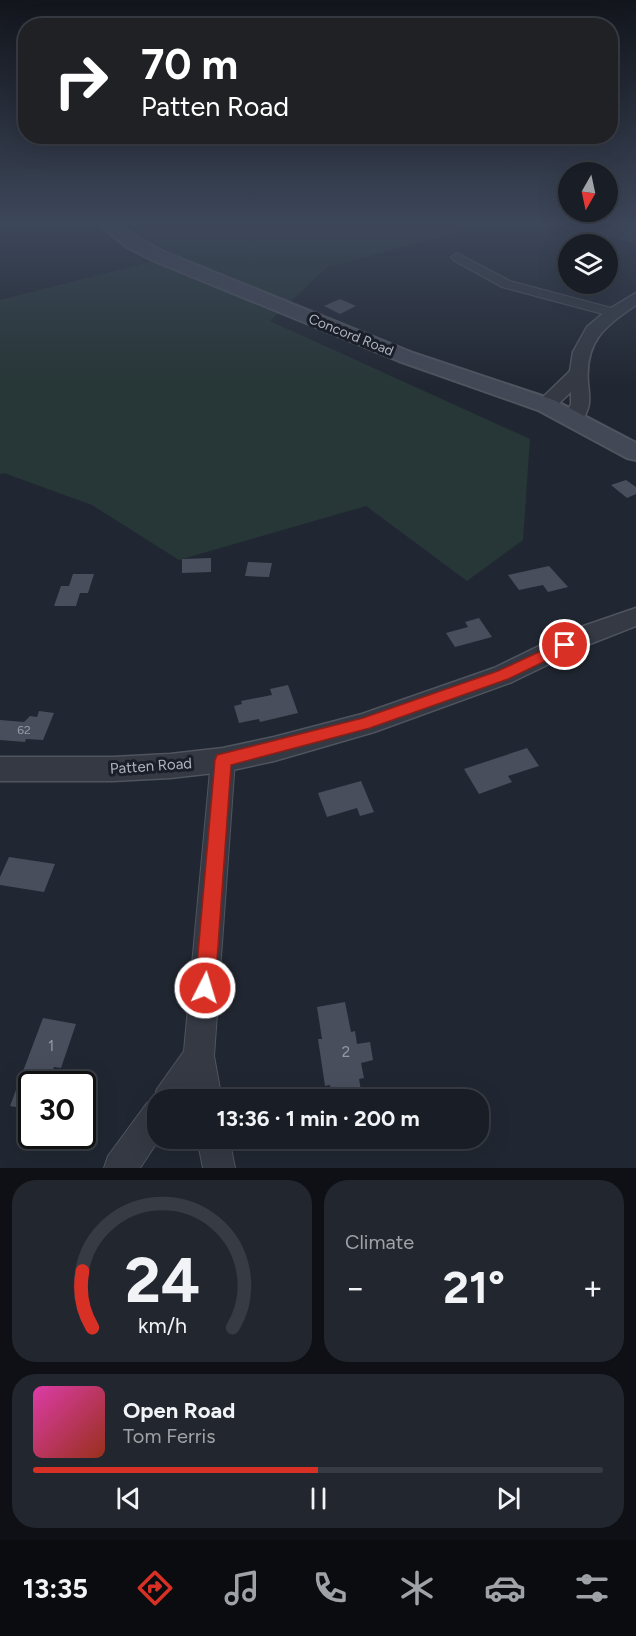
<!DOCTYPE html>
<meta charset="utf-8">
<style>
:root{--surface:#191d26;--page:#22262e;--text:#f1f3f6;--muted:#9fa2a7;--line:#373b43;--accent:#d93025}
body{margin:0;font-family:Figtree,sans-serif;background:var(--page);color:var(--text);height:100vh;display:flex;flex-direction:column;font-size:22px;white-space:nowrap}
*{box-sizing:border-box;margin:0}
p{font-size:20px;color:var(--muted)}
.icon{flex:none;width:33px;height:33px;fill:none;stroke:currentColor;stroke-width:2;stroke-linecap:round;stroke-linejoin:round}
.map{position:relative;height:1168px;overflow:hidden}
.sheet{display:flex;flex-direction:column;gap:12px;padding:12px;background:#0e1015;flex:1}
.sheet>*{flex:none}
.guide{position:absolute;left:18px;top:18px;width:600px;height:126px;border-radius:24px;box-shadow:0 6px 24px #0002,0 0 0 2px var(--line);background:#202124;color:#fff;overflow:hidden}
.needle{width:39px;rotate:189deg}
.buttons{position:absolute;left:558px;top:162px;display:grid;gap:12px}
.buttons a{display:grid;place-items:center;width:60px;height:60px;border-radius:50%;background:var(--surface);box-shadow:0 6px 24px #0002,0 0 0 2px var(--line);font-size:30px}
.speed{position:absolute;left:18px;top:1071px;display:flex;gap:12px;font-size:30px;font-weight:700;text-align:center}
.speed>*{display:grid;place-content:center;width:78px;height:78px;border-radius:50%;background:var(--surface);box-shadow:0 6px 24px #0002,0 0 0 2px var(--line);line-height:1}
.speed .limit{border:3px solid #111;border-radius:9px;background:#fff;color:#111}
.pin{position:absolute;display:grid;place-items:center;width:51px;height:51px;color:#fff;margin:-26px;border:3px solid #fff;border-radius:50%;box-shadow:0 2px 6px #0007}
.me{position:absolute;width:66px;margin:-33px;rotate:5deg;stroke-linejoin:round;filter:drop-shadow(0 0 4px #0008)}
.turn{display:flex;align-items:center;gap:21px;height:126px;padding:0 24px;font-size:27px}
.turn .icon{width:78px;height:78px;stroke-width:2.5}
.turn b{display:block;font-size:42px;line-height:51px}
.big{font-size:45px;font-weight:700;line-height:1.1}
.sheet .tile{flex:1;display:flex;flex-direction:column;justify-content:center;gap:9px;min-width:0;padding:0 21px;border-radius:24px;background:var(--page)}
.sheet .dial{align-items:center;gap:0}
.dial svg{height:156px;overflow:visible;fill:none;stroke:var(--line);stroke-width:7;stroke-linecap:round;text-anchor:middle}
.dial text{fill:var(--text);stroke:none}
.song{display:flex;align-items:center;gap:18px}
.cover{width:72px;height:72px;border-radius:9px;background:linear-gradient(135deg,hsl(320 70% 55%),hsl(10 70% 35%))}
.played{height:6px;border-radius:3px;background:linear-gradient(90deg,var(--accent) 50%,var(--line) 50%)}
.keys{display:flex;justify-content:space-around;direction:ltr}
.heat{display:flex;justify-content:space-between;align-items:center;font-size:33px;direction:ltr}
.sheet .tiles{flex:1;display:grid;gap:12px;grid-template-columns:1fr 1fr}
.tile:last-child{grid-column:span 2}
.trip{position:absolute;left:147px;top:1089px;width:342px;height:60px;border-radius:24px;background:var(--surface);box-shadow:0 6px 24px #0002,0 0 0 2px var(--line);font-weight:700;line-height:60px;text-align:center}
.menu{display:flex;height:96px;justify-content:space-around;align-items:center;background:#0a0c0f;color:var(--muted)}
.menu .icon{width:42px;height:42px}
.menu .active{color:var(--accent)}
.menu b{font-size:27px;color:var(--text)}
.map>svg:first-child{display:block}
.green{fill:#273637}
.building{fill:#484e5c}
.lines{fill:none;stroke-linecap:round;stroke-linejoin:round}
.minor-casing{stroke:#4f545e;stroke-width:2}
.tertiary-casing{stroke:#4f545e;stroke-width:3}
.secondary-casing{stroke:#4f545e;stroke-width:4}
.minor{fill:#343943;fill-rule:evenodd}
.tertiary{fill:#343943;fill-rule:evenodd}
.secondary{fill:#434856;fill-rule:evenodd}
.route{fill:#d93025;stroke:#8d1f18;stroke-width:1.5}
.labels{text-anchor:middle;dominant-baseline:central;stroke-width:6;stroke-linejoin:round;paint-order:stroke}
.number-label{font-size:12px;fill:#949aa7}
.far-street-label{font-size:14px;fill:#aeb4c0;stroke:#1a1e28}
.street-label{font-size:15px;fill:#aeb4c0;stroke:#1a1e28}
.near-number-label{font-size:15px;fill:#949aa7}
</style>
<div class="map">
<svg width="636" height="1168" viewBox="0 0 636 1168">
<rect width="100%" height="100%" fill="#212732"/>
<g class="green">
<polygon points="164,222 497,222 327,267 270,321 530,439 523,540 467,581 366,506 179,560 92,505 4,473 0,474 0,300 174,256 130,233"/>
<polygon points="539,222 636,222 636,243"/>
</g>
<g class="building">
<polygon points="340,299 356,306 340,314 324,306"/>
<polygon points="626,480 636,487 636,494 627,498 611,485"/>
<polygon points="211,558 211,572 182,573 182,559"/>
<polygon points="248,562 272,563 269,577 245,576"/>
<polygon points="549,566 568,587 548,592 543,585 519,590 508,575"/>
<polygon points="73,574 94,574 88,593 80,593 76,606 54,606 61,586 69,586"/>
<polygon points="479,618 492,637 455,647 446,633 468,627 465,622"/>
<polygon points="288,685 298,713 260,722 259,719 239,723 234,706 242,704 241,701 272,695 270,689"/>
<polygon points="39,711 54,713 43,740 26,739 25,742 0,740 0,720 24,722 30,716 37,717"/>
<polygon points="527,748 539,766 508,776 512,782 479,794 464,769"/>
<polygon points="361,781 374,812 360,816 357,808 327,817 318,793"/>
<polygon points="9,857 55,864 44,892 0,885 0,877"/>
<polygon points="345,1002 351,1032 355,1031 357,1044 370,1042 373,1060 361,1063 364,1078 359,1079 362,1096 332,1100 330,1085 325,1086 318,1039 322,1039 317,1007"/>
<polygon points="43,1018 76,1024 61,1068 54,1067 48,1084 32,1084 32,1110 10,1106"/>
</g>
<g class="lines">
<defs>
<g id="minor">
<polygon points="457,253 510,281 619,310 621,313 614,317 502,287 453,260 451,257"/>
<polygon points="223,750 231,753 235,760 214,1056 222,1100 191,1100 190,1094 187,1100 158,1100 158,1138 160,1138 140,1168 104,1168 108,1156 147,1103 153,1100 157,1089 184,1051 211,760 215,753"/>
<polygon points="197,1138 229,1138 235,1168 203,1168"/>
</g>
<g id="tertiary">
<path d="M636 293V305C604 327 585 341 588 383 590 399 591 408 581 422H567L564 418 571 404V392L553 409H539L536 405 539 401 570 371 573 352 587 327 606 311Z"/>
<polygon points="636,608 636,626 590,644 512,682 374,732 274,761 223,772 170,778 113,781 0,781 0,757 113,757 170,754 223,748 274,737 362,714 494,668 572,630"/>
</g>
<polygon id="secondary" points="95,222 114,222 139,239 164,252 413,353 554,400 636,443 636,460 627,458 538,410 399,361 152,260 127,247"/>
</defs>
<use href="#minor" class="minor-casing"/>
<use href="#tertiary" class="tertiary-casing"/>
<use href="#secondary" class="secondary-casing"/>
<use href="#minor" class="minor"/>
<use href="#tertiary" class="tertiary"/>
<use href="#secondary" class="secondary"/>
</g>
<linearGradient id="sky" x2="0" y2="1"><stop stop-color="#12151c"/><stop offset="0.58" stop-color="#3d475a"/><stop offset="1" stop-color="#3d475a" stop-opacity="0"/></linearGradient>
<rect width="636" height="385" fill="url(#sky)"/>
<polygon class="route" points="565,640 570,641 572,645 570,649 508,679 370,728 231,765 215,988 212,995 205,998 198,995 195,988 215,760 217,755 363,718 498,671"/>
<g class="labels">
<g class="number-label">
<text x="24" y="730">62</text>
</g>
<g class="far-street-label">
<text transform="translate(351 335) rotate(22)">Concord Road</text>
</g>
<g class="street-label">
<text transform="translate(151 766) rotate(-4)">Patten Road</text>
</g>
<g class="near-number-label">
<text x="51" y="1046">1</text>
<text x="346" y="1052">2</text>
</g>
</g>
</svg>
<div class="buttons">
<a><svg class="needle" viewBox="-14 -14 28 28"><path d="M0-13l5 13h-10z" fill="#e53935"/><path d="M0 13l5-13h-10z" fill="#9fa2a7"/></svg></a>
<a><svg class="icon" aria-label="layers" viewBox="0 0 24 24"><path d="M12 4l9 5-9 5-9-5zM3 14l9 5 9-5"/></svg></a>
</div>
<div class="speed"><div class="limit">30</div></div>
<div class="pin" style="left:565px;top:645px;background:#d93025"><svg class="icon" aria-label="arrive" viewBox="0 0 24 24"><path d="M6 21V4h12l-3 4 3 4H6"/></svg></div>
<svg class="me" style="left:205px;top:988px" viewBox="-20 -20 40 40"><circle r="17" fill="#d93025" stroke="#fff" stroke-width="3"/><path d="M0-11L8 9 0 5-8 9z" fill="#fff"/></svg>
<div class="trip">13:36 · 1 min · 200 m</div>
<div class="guide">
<div class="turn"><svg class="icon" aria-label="right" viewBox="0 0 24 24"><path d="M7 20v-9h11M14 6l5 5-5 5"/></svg><div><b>70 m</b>Patten Road</div></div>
</div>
</div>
<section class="sheet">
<div class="tiles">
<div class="tile dial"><svg viewBox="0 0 100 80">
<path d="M14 69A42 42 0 1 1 86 69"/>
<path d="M14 69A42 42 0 0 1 9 40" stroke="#d93025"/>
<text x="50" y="56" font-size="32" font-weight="700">24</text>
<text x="50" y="72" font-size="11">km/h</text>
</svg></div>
<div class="tile"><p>Climate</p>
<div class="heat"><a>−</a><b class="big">21°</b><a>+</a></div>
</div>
<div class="tile">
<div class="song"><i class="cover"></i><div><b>Open Road</b><p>Tom Ferris</p></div></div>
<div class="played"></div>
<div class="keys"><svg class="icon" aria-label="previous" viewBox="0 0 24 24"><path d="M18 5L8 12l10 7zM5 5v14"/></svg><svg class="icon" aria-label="pause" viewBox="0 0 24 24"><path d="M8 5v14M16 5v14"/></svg><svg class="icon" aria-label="next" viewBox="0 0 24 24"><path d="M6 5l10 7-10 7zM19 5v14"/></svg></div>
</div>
</div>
</section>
<nav class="menu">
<b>13:35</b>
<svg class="icon active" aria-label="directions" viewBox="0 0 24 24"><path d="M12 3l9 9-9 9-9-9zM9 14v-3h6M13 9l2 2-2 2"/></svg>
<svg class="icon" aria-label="music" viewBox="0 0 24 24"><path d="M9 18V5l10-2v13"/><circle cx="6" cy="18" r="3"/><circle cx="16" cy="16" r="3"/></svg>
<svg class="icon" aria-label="phone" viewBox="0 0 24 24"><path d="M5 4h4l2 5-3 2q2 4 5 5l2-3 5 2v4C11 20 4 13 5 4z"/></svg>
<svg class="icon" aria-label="climate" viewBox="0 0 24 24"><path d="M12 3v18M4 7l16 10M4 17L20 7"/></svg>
<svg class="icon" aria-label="car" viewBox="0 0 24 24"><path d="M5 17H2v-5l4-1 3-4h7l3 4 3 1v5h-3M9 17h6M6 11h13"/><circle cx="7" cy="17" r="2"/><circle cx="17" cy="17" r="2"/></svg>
<svg class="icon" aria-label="filters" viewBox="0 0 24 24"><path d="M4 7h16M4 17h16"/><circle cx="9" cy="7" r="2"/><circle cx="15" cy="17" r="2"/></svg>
</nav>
